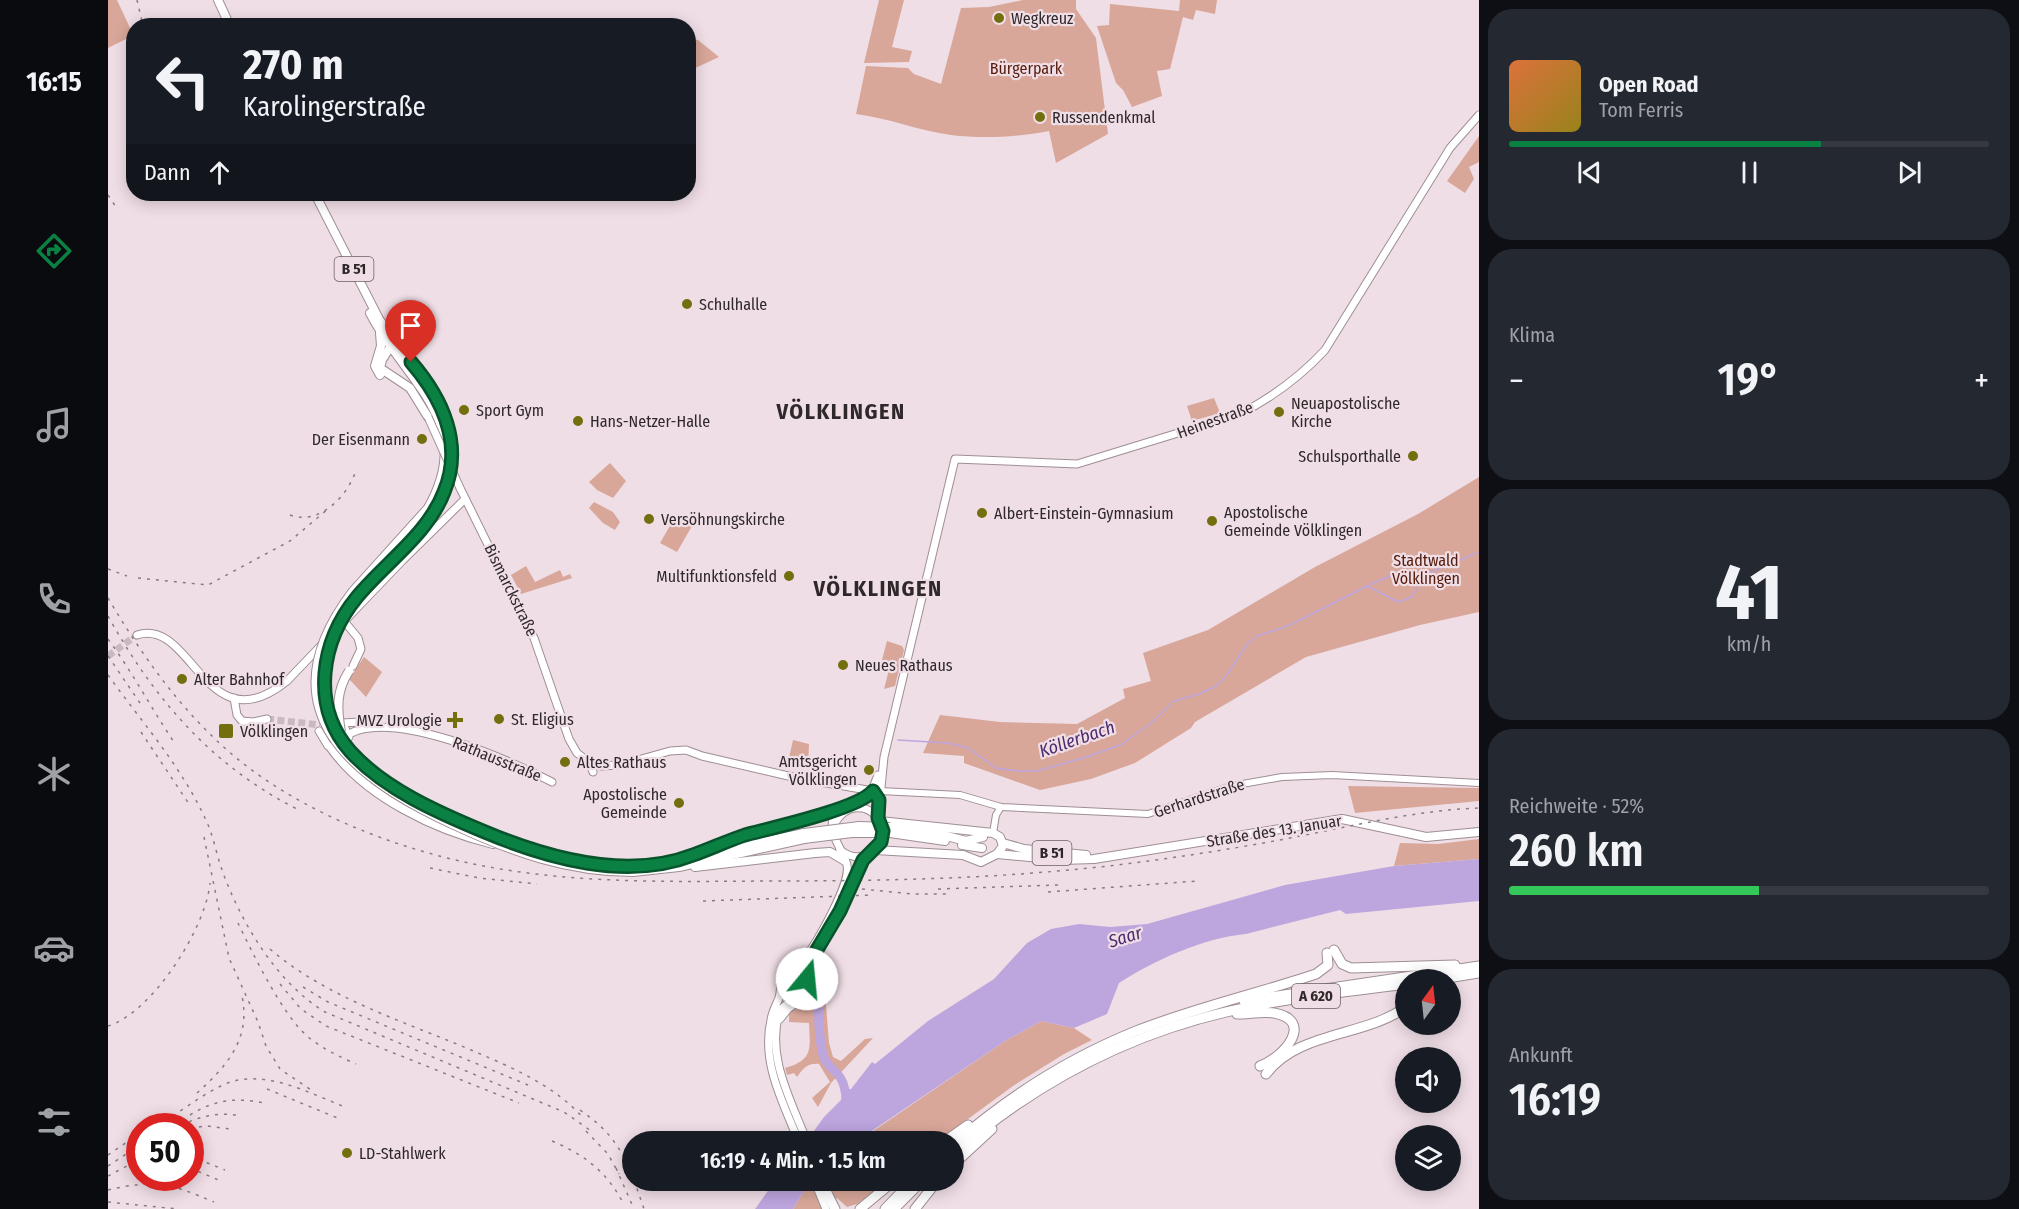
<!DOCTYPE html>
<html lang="de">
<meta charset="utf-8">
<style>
:root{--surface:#171b24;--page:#242831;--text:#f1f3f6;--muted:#9ea1a6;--line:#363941;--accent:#0b8043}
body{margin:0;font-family:"Fira Sans Condensed",sans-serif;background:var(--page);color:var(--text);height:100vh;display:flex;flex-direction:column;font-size:22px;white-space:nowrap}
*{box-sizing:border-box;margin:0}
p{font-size:20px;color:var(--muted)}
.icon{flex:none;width:33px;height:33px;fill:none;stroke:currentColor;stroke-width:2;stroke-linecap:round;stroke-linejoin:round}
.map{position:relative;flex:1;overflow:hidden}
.sheet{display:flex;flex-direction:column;gap:9px;padding:9px;background:#0d0f14;width:540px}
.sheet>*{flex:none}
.guide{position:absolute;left:18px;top:18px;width:570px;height:183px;border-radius:24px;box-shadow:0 3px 15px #0003;background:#171b24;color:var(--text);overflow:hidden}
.needle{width:39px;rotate:15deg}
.controls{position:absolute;left:1287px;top:969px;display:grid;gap:12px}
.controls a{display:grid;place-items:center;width:66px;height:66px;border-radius:50%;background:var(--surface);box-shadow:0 3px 15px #0003;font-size:30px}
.speed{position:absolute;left:18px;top:1113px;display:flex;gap:12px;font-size:30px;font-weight:700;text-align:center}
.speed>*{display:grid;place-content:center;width:78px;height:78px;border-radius:50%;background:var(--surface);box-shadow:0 3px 15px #0003;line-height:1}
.speed .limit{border:9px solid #d22;background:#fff;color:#111}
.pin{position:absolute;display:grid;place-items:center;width:51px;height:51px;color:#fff;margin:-62px -26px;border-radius:50% 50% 50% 0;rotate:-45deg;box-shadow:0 0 6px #0007}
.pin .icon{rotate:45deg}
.me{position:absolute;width:66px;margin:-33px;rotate:17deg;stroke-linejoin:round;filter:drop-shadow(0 0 4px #0008)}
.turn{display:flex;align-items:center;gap:21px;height:126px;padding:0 18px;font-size:27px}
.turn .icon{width:78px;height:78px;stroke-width:2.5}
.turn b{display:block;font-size:42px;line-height:51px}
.then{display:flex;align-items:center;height:57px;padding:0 18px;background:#0003;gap:12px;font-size:22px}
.big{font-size:45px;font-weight:600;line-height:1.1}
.sheet .card{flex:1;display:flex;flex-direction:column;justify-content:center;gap:9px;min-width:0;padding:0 21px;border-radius:24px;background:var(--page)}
.sheet .dial{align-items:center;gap:0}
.dial b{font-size:78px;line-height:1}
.song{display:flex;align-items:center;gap:18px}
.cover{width:72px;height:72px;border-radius:9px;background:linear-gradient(135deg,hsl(20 70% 55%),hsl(50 70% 35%))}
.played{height:6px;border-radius:3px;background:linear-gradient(90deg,var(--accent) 65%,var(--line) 65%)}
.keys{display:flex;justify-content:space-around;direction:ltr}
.heat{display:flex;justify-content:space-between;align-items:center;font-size:33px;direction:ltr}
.charge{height:9px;border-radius:4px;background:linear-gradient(90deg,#34c759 52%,var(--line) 0)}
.trip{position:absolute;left:514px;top:1131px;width:342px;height:60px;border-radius:30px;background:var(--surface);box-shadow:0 3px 15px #0003;font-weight:600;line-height:60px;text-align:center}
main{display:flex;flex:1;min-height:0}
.tabs{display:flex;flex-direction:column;width:108px;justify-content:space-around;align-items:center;background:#090b0e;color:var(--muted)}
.tabs .icon{width:42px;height:42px}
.tabs .selected{color:var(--accent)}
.tabs b{font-size:27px;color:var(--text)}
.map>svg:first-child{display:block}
.green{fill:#d8a799}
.water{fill:#bda5de}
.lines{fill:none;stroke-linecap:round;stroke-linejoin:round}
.stream{stroke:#bda5de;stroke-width:1.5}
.river{stroke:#bda5de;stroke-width:9}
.secondary-tunnel{stroke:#c9bac1;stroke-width:7;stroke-dasharray:7 3.5;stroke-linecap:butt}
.tertiary-casing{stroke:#9e8e95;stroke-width:8}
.secondary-casing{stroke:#9e8e95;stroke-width:9}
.primary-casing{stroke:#9e8e95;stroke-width:10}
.motorway-casing{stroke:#9e8e95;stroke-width:11}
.tertiary{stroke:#fff;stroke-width:6}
.secondary{stroke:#fff;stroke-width:7}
.primary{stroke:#fff;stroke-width:8}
.motorway{stroke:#fff;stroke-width:9}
.rail{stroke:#887c81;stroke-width:1.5;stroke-dasharray:3 6;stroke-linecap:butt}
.secondary-bridge-casing{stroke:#9e8e95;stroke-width:9;stroke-linecap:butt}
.primary-bridge-casing{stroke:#9e8e95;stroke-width:10;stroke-linecap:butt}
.secondary-bridge{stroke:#fff;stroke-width:7}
.primary-bridge{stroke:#fff;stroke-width:8}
.route-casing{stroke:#07532c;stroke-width:15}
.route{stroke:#0b8043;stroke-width:10}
.poi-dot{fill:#736e0e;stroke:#f0dee6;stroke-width:2}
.labels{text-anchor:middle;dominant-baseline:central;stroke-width:4.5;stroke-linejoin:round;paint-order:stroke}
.shield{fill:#f0dee6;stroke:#695f63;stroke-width:1.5}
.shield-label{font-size:15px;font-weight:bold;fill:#2f282b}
.poi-label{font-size:16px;fill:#2f282b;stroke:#f0dee6;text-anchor:start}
.park-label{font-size:16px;fill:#551a09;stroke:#f0dee6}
.street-label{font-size:16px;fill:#2f282b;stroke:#f0dee6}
.water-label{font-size:18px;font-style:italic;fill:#4b2a6d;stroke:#f0dee6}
.district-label{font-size:22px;font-weight:bold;letter-spacing:1.5px;fill:#2f282b;stroke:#f0dee6}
</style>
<main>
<nav class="tabs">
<b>16:15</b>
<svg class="icon selected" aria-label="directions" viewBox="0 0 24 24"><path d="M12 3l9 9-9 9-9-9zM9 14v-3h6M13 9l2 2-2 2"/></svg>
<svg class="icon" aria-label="music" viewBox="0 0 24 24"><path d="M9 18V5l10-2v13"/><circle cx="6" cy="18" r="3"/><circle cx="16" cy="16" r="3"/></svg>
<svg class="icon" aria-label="phone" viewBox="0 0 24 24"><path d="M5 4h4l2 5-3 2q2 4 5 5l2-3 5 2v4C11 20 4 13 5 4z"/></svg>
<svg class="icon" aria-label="climate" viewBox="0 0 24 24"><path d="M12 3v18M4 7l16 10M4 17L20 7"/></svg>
<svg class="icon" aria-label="car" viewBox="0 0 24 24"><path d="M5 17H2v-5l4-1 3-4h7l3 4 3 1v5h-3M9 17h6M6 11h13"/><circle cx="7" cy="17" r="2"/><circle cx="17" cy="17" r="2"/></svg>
<svg class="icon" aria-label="filters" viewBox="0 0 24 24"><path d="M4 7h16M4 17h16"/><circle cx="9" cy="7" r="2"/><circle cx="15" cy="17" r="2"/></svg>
</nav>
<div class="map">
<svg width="1371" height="1209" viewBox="0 0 1371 1209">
<rect width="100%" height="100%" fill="#f0dee6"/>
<g class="green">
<polygon points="0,0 9,0 23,30 20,38 0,48"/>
<polygon points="771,0 796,0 784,47 804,51 801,62 756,63"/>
<path d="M915 0H968V9L988 38 1000 134 948 163 941 131C910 137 874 139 843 135 811 131 781 118 748 114L758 66 800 68 806 74 833 84 853 8 881 7Z"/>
<polygon points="1072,0 1109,0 1107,14 1088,10 1085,20 1075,17 1062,69 1049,71 1054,96 1024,107 1015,90 1008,83 989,26 1001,25 1002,4 1071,11"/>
<polygon points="580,38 590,40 611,57 581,71"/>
<polygon points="1371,136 1371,162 1361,167 1366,179 1357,193 1339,181"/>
<polygon points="1106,398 1112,413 1084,421 1079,406"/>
<polygon points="502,463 518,481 505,498 489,490 481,482"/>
<polygon points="1371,477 1371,612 1312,625 1198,657 1087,722 1083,728 1027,763 983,779 932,790 856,763 856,756 815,753 832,715 892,722 969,724 1017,698 1015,689 1043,681 1035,653 1100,630 1207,567 1310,514"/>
<polygon points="486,502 505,512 512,522 507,530 495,523 481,508"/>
<polygon points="567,517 584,526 569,552 552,543"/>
<polygon points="418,566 427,582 452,570 455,577 462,574 464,578 413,594 403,575"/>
<polygon points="779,641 794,646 796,650 787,686 776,689 783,662 774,660"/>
<polygon points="256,657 274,672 258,697 241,679"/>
<polygon points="685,740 701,744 700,767 680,762"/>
<polygon points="1240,786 1371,788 1371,801 1247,813"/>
<polygon points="1371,839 1371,859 1286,866 1292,843 1330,844"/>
<path d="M709 965 715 968 721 1043 725 1057 733 1061 757 1039 765 1038 723 1083 710 1107 704 1098 722 1082 711 1064C699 1063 696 1068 689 1077L686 1073 679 1075 677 1068C706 1060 702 1048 701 1023L681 1022V1013L703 1001C709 989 703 976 709 965Z"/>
<polygon points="933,1021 966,1028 984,1040 956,1054 905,1086 830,1141 749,1142 897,1041"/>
<polygon points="702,1181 780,1181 749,1204 739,1207 729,1198 715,1209 685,1209"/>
</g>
<g class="water">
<path d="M1371 859V901L1238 914 1232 910 1138 934C1095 938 1047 960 1011 983L999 1014 966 1028 933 1021 897 1041 749 1141 698 1142 716 1117 733 1100 734 1090 743 1089 764 1062 767 1064 820 1021 886 979 919 943 943 929 971 924 1002 927 1039 924 1177 885 1286 866Z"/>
<polygon points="667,1181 667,1180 702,1181 685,1209 647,1209"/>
</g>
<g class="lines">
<g class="stream">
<polyline points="1261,585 1282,576 1304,580 1316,576"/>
<polyline points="790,740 840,743 860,748 888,768 909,771 929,771 982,756 1014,744 1042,724 1066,701 1091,694 1108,686 1118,676 1139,644 1149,636 1180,626 1259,586 1290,602 1304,597 1316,575 1371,552"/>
</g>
<path class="river" d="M709 966C712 996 708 1026 715 1055 718 1067 730 1071 734 1081 737 1086 737 1094 739 1099"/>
<g class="secondary-tunnel">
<polyline points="0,656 29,635"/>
<polyline points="159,719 212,725"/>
</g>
<defs>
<g id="tertiary">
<polyline points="772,791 852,795 893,807 1040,814 1123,786 1174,777 1224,775 1371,783"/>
<polyline points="885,833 888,815 893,807"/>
</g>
<g id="secondary">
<polyline points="352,488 426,638 461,739 469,753 482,763 493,766 512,765 562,751 578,750 594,756 689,778 765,791"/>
<polyline points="236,621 250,638 253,649 245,666"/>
<path d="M29 635C85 617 97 747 179 681L294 561 357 499"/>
<polyline points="126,698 129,715 134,721 145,722 159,719"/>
<polyline points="234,723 253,722 263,727"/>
<polyline points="211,731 220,746 232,748 241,737 235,724"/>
<path d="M241 734C286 709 401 760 444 782"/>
<polyline points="482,763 485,772"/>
<path d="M770 818 776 757 847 459 969 464 1132 414C1165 397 1192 377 1217 350L1342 148 1371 115"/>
<path d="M727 823C737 805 758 802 771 819"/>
<path d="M732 850C751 865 775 853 775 830"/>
<path d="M684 976C699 961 744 885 739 865 734 847 721 837 725 817L736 805 762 795 770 775"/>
<polyline points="693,981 732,911 757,856"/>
<polyline points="672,1019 680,1009 698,996 702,969"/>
<path d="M691 1142C675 1103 653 1062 663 1020 664 1012 668 1005 671 998 674 987 670 979 683 976L693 981 695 990 672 1010C657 1056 683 1100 699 1142"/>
<polyline points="706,1180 718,1209"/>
<polyline points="714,1180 720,1195"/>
</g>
<g id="primary">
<polyline points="110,0 122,26"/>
<polyline points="207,194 271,319 335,406 343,442 339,482 332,501 305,536 250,595"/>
<polyline points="272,333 273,346 267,366 272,375"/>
<polyline points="284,344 274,360 272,368 302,388 320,417"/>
<path d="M245 591 320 508C370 421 296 381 262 313"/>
<path d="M223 748C258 797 327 830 385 844"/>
<polyline points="782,827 815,830 858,841 875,837"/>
<polyline points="782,833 837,841"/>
<polyline points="895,843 916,849 978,855"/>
<polyline points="854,845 874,848"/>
<polyline points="605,847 634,836 730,809"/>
<polyline points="767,850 855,855 873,862 889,854 895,846 892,837 885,833 772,821"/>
<polyline points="889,854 954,860 986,859 1234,819 1318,837 1371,832"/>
<polyline points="525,865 552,863 696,833"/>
<polyline points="587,867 707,853 722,852 737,861"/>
<polyline points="525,872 571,867 696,839"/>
</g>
<g id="motorway">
<polyline points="1226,950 1234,964 1243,968 1347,965"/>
<polyline points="1327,980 1371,973"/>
<polyline points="1136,1001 1371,966"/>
<path d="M1129 1014C1141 1014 1155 1011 1166 1013 1208 1021 1175 1058 1152 1066"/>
<path d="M1158 1074C1190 1031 1257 1037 1298 1007"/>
<polyline points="836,1142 860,1125"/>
<path d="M846 1144C901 1096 961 1058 1028 1031 1087 1008 1148 994 1208 974L1220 965 1219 953"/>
<path d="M846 1153C926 1084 1015 1036 1118 1012 1177 998 1238 992 1298 984"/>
<polyline points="846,1164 884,1129"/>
<polyline points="718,1191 727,1209"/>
<polyline points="752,1209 787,1180"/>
<polyline points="777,1209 805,1180"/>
<polyline points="786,1209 815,1180"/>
<polyline points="807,1209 830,1180"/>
</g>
</defs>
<use href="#tertiary" class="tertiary-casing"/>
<use href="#secondary" class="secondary-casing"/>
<use href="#primary" class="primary-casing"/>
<use href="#motorway" class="motorway-casing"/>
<use href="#tertiary" class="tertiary"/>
<use href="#secondary" class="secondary"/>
<use href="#primary" class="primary"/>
<use href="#motorway" class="motorway"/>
<g class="rail">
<polyline points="29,0 35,26"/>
<polyline points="0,195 10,210"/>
<path d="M182 515C211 526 240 496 248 470"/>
<polyline points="0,569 19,576"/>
<polyline points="30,578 100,585 182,541 220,509"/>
<path d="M0 598C29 647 62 695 103 735 140 772 184 799 232 821 378 886 507 882 662 881 796 881 922 878 1055 859 1104 852 1154 844 1202 834 1258 823 1314 810 1371 808"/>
<path d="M0 616C46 699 104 766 189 809"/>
<path d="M0 639C25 673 44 710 68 745"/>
<polyline points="0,656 34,706"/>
<path d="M0 675C33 721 73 766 97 818 105 834 108 853 114 870 133 923 169 983 217 1012L456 1112 486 1133"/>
<polyline points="33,732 81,804"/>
<polyline points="96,837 121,958 150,1022 158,1046 172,1069 203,1090"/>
<polyline points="322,868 371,878 429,884"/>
<polyline points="754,889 805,894 841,894"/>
<polyline points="830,889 950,885"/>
<polyline points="940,892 1089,881"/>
<polyline points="595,901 764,895"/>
<path d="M130 923C145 954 174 1014 199 1036 213 1048 230 1056 248 1064"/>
<path d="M162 949C219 998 295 1021 363 1050 403 1067 448 1086 476 1119"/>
<polyline points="172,984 193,1009 218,1026 411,1103"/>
<polyline points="195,987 220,1002 420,1085"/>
<path d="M0 1026C44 1013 98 928 102 883"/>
<polyline points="159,1089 232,1119"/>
<path d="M89 1093C119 1066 143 1039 134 996"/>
<path d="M472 1110C500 1129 513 1147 525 1178"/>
<path d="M82 1115C106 1100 128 1097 156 1103"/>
<path d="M50 1126C72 1112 93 1095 117 1084 156 1068 201 1093 237 1107"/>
<path d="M73 1126C92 1115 113 1112 134 1116"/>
<polyline points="82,1128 99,1126 122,1129"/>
<polyline points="478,1131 500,1154 511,1174"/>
<path d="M444 1141C475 1154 498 1171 514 1201"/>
<polyline points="0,1155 32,1133"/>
<polyline points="82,1156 117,1170"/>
<polyline points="0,1166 32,1145"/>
<polyline points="82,1168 113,1181"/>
<polyline points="508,1168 526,1209"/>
<polyline points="0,1176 32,1159"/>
<polyline points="526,1180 536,1209"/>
<path d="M0 1190C48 1179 61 1183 106 1202"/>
<polyline points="0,1202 70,1209"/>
</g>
<defs>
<polyline id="secondary-bridge" points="320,417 352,488"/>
<g id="primary-bridge">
<path d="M245 591C156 707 240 777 346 825 404 852 460 872 525 872"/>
<path d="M250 595C215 641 200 706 244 752 272 782 310 800 347 818 401 844 463 869 525 865"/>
<path d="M233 732C229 709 228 691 241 671"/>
<polyline points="696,833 751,826 782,827"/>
<polyline points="696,839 744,833 782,833"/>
</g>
</defs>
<use href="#secondary-bridge" class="secondary-bridge-casing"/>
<use href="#primary-bridge" class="primary-bridge-casing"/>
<use href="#secondary-bridge" class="secondary-bridge"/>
<use href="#primary-bridge" class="primary-bridge"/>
</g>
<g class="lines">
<defs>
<path id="route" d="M303 362C334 398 356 444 336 492 320 534 277 563 249 597 213 641 202 705 242 751 276 789 331 813 377 832 439 858 518 881 585 855 602 849 619 841 637 835 663 828 750 809 765 791L771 800 770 818 775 831 773 842 755 860 732 911 701 963 699 979"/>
</defs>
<use href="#route" class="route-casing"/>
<use href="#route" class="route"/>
</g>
<g class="poi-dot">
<circle cx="891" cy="18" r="6"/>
<circle cx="932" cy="117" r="6"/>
<circle cx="579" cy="304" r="6"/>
<circle cx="356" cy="410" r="6"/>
<circle cx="1171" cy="412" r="6"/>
<circle cx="470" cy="421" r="6"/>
<circle cx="314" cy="439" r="6"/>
<circle cx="1305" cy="456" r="6"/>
<circle cx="874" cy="513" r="6"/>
<circle cx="541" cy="519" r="6"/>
<circle cx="1104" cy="521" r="6"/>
<circle cx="681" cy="576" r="6"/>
<circle cx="735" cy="665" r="6"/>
<circle cx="74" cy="679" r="6"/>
<circle cx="391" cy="719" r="6"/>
<path d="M344 711h6v6h6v6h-6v6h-6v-6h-6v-6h6z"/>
<rect x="110" y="723" width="16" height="16" rx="3"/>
<circle cx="457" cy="762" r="6"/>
<circle cx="761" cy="770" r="6"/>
<circle cx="571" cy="803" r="6"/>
<circle cx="239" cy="1153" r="6"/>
</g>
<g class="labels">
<g class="shield">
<rect x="226.5" y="257" width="39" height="24" rx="4.5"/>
<rect x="924.5" y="841" width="39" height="24" rx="4.5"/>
<rect x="1184" y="984" width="48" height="24" rx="4.5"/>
</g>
<g class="shield-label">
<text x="246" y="269">B 51</text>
<text x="944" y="853">B 51</text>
<text x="1208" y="996">A 620</text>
</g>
<g class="poi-label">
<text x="903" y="18">Wegkreuz</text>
<text x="944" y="117">Russendenkmal</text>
<text x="591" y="304">Schulhalle</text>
<text x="1183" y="403">Neuapostolische<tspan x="1183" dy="18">Kirche</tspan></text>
<text x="368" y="410">Sport Gym</text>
<text x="482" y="421">Hans-Netzer-Halle</text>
<text x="302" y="439" text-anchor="end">Der Eisenmann</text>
<text x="1293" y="456" text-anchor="end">Schulsporthalle</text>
<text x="1116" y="512">Apostolische<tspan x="1116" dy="18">Gemeinde Völklingen</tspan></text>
<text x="886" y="513">Albert-Einstein-Gymnasium</text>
<text x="553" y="519">Versöhnungskirche</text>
<text x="669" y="576" text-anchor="end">Multifunktionsfeld</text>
<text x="747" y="665">Neues Rathaus</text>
<text x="86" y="679">Alter Bahnhof</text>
<text x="403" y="719">St. Eligius</text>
<text x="334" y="720" text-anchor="end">MVZ Urologie</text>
<text x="132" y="731">Völklingen</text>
<text x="749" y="761" text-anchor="end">Amtsgericht<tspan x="749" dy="18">Völklingen</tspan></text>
<text x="469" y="762">Altes Rathaus</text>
<text x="559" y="794" text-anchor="end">Apostolische<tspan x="559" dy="18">Gemeinde</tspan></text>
<text x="251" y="1153">LD-Stahlwerk</text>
</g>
<g class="park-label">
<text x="918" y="68">Bürgerpark</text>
<text x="1318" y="560">Stadtwald<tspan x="1318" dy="18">Völklingen</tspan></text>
</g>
<g class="street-label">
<text transform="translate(1107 420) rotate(-20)">Heinestraße</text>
<text transform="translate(403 590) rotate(64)">Bismarckstraße</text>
<text transform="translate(389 759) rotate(22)">Rathausstraße</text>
<text transform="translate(1091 798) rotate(-18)">Gerhardstraße</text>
<text transform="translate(1166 831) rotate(-9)">Straße des 13. Januar</text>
</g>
<g class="water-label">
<text transform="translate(969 739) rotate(-19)">Köllerbach</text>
<text transform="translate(1017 937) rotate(-17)">Saar</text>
</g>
<g class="district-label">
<text x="733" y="411">VÖLKLINGEN</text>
<text x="770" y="588">VÖLKLINGEN</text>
</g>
</g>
</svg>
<div class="controls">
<a><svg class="needle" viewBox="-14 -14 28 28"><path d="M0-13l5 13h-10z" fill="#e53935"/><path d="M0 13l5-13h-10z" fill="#9ea1a6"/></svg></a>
<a><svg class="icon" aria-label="sound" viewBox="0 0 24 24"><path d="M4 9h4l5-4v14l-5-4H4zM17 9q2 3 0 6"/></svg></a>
<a><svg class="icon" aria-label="layers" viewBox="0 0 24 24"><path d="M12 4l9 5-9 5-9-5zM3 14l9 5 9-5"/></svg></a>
</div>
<div class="speed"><div class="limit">50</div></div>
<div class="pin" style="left:303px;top:362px;background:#d93025"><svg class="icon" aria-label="arrive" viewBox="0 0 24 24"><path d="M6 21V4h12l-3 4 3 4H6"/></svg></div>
<svg class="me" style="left:699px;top:979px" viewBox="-20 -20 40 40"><circle r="19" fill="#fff"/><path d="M0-13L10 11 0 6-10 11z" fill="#0b8043"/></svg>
<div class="trip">16:19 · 4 Min. · 1.5 km</div>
<div class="guide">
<div class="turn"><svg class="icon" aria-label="left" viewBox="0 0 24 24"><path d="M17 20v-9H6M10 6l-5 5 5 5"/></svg><div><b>270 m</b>Karolingerstraße</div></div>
<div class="then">Dann<svg class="icon" aria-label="ahead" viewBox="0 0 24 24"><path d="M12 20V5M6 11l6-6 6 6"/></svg></div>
</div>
</div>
<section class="sheet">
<div class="card">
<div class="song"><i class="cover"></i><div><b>Open Road</b><p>Tom Ferris</p></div></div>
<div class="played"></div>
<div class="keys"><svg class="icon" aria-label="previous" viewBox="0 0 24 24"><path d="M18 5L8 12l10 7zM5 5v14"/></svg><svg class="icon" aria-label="pause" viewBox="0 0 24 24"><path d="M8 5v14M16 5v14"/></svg><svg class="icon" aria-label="next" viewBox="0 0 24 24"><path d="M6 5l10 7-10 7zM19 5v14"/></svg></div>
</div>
<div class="card"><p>Klima</p>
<div class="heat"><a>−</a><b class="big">19°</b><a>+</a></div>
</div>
<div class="card dial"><b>41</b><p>km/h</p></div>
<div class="card"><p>Reichweite · 52%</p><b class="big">260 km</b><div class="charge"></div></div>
<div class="card"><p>Ankunft</p><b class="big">16:19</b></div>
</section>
</main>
